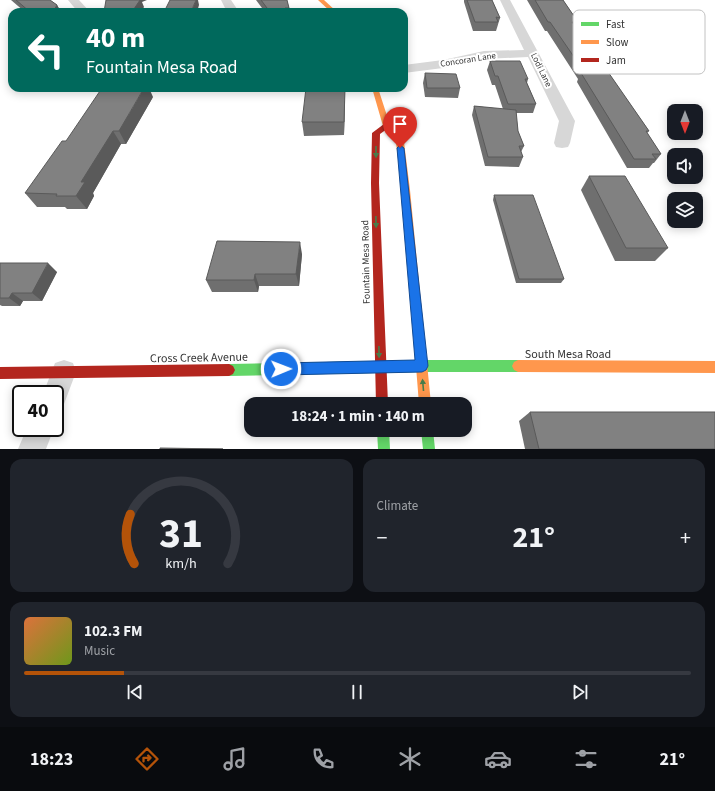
<!DOCTYPE html>
<meta charset="utf-8">
<style>
:root{--surface:#171b24;--page:#20242c;--text:#f1f3f6;--muted:#9ea1a6;--line:#363941;--accent:#b45309}
body{margin:0;font-family:"Source Sans 3",sans-serif;background:var(--page);color:var(--text);height:100vh;display:flex;flex-direction:column;font-size:15px;white-space:nowrap}
*{box-sizing:border-box;margin:0}
p{font-size:13px;color:var(--muted)}
.icon{flex:none;width:22px;height:22px;fill:none;stroke:currentColor;stroke-width:2;stroke-linecap:round;stroke-linejoin:round}
.map{position:relative;height:449px;overflow:hidden}
.drawer{display:flex;flex-direction:column;gap:10px;padding:10px;background:#0d0f14;flex:1}
.drawer>*{flex:none}
.hud{position:absolute;left:8px;top:8px;width:400px;height:84px;border-radius:12px;box-shadow:0 2px 10px #0003;background:#00695c;color:#fff;overflow:hidden}
.needle{width:26px;rotate:180deg}
.tools{position:absolute;left:667px;top:104px;display:grid;gap:8px}
.tools a{display:grid;place-items:center;width:36px;height:36px;border-radius:8px;background:var(--surface);box-shadow:0 2px 10px #0003;font-size:20px}
.speed{position:absolute;left:12px;top:385px;display:flex;gap:8px;font-size:20px;font-weight:700;text-align:center}
.speed>*{display:grid;place-content:center;width:52px;height:52px;border-radius:50%;background:var(--surface);box-shadow:0 2px 10px #0003;line-height:1}
.speed .limit{border:2px solid #111;border-radius:6px;background:#fff;color:#111}
.pin{position:absolute;display:grid;place-items:center;width:34px;height:34px;color:#fff;margin:-41px -17px;border-radius:50% 50% 50% 0;rotate:-45deg;box-shadow:0 0 4px #0007}
.pin .icon{rotate:45deg}
.me{position:absolute;width:44px;margin:-22px;rotate:89deg;stroke-linejoin:round;filter:drop-shadow(0 0 3px #0008)}
.turn{display:flex;align-items:center;gap:14px;height:84px;padding:0 12px;font-size:18px}
.turn .icon{width:52px;height:52px;stroke-width:2.5}
.turn b{display:block;font-size:28px;line-height:34px}
.big{font-size:30px;font-weight:700;line-height:1.1}
.drawer .tile{flex:1;display:flex;flex-direction:column;justify-content:center;gap:6px;min-width:0;padding:0 14px;border-radius:12px;background:var(--page)}
.drawer .dial{align-items:center;gap:0}
.dial svg{height:104px;overflow:visible;fill:none;stroke:var(--line);stroke-width:7;stroke-linecap:round;text-anchor:middle}
.dial text{fill:var(--text);stroke:none}
.song{display:flex;align-items:center;gap:12px}
.cover{width:48px;height:48px;border-radius:6px;background:linear-gradient(135deg,hsl(20 70% 55%),hsl(80 70% 35%))}
.played{height:4px;border-radius:2px;background:linear-gradient(90deg,var(--accent) 15%,var(--line) 15%)}
.keys{display:flex;justify-content:space-around;direction:ltr}
.heat{display:flex;justify-content:space-between;align-items:center;font-size:22px;direction:ltr}
.drawer .tiles{flex:1;display:grid;gap:10px;grid-template-columns:1fr 1fr}
.tile:last-child{grid-column:span 2}
.trip{position:absolute;left:244px;top:397px;width:228px;height:40px;border-radius:12px;background:var(--surface);box-shadow:0 2px 10px #0003;font-weight:700;line-height:40px;text-align:center}
.menu{display:flex;height:64px;justify-content:space-around;align-items:center;background:#090b0e;color:var(--muted)}
.menu .icon{width:28px;height:28px}
.menu .active{color:var(--accent)}
.menu b{font-size:18px;color:var(--text)}
.map>svg:first-child{display:block}
.lines{fill:none;stroke-linecap:round;stroke-linejoin:round}
.street{fill:#d7d7d7;fill-rule:evenodd}
.fast{fill:#63d668;fill-rule:evenodd}
.slow{fill:#ff974d;fill-rule:evenodd}
.jam{fill:#b3261e;fill-rule:evenodd}
.wall{fill:#6f6f6f}
.shaded-wall{fill:#5a5a5a}
.building{fill:#818181;stroke:#5a5a5a}
.oneway{fill:#497c4b}
.route{fill:#1a73e8;stroke:#114b97}
.labels{text-anchor:middle;dominant-baseline:central;stroke-width:4;stroke-linejoin:round;paint-order:stroke}
.far-street-label{font-size:9px;fill:#333;stroke:#fff}
.street-label{font-size:10px;fill:#333;stroke:#fff}
.near-street-label{font-size:12px;fill:#333;stroke:#fff}
.key{fill:#fff;stroke:#c2c2c2;stroke-width:1}
.key-label{font-size:11px;fill:#333}
</style>
<div class="map">
<svg width="715" height="449" viewBox="0 0 715 449">
<rect width="100%" height="100%" fill="#fff"/>
<g class="lines">
<g class="street">
<polygon points="68,0 79,0 90,12 78,12"/>
<polygon points="221,0 231,0 239,12 227,12"/>
<polygon points="500,0 510,0 575,121 570,143 568,147 562,148 556,147 554,143 559,121 528,57 484,59 443,68 404,73 404,65 443,60 484,51 524,50"/>
<polygon points="64,360 73,363 76,372 64,404 55,408 55,394 43,394 55,363"/>
<polygon points="27,428 54,428 46,449 18,449"/>
</g>
<g class="fast">
<polygon points="422,360 518,360 522,362 524,366 522,370 518,372 422,372 229,376 225,374 223,370 225,366 229,364"/>
<polygon points="377,430 389,430 390,449 378,449"/>
<polygon points="421,430 433,430 435,449 423,449"/>
</g>
<g class="slow">
<polygon points="318,0 324,0 337,12 331,12"/>
<polygon points="372,88 378,88 390,125 403,134 410,190 431,404 419,404 402,190 395,135 383,126"/>
<polygon points="518,360 715,361 715,373 518,372 514,370 512,366 514,362"/>
</g>
<g class="jam">
<polygon points="384,124 390,124 391,126 380,134 379,183 388,404 376,404 371,183 372,133"/>
<polygon points="229,364 233,366 235,370 233,374 229,376 0,379 0,367"/>
</g>
</g>
<g class="wall">
<polygon points="11,0 50,0 57,5 61,12 25,12"/>
<polygon points="256,0 287,0 290,12 265,12"/>
<polygon points="464,0 492,0 500,18 496,31 473,31 464,2"/>
<polygon points="527,0 563,0 578,22 576,28 607,69 607,71 649,131 647,133 661,154 654,163 653,163 649,168 627,168 577,82 578,79 547,31 545,31"/>
<polygon points="490,61 528,79 527,83 536,104 533,113 516,113 518,131 524,146 521,152 523,157 519,167 485,166 472,115 474,106 503,109 495,85 492,85 487,70"/>
<polygon points="425,73 460,88 458,98 425,97 423,83"/>
<polygon points="153,97 126,144 121,144 93,193 94,196 87,209 67,209 65,207 37,207 25,193"/>
<polygon points="345,101 344,135 304,136 302,122"/>
<polygon points="589,176 668,248 655,261 615,261 581,190"/>
<polygon points="494,195 564,279 561,283 516,283 493,200"/>
<polygon points="302,254 299,286 259,286 258,292 212,292 206,280"/>
<polygon points="0,263 57,272 42,301 23,301 20,306 2,306 0,305"/>
<polygon points="530,412 715,449 525,449 519,421"/>
</g>
<g class="shaded-wall">
<polygon points="121,0 147,0 142,2 144,7 141,12 132,12"/>
<polygon points="196,0 198,0 199,5 197,12 191,12"/>
<polygon points="57,5 61,12 53,12"/>
<polygon points="144,88 149,88 153,97 126,144 119,131"/>
<polygon points="345,88 345,101 344,135 344,122"/>
<polygon points="113,131 121,144 93,193 94,196 87,209 76,196 81,182"/>
<polygon points="300,242 302,254 299,286 296,274"/>
<polygon points="48,263 57,272 42,301 32,293"/>
<polygon points="255,274 259,286 258,292 254,280"/>
<polygon points="12,293 23,301 20,306 9,298"/>
</g>
<g class="building">
<polygon points="16,0 50,0 57,5 53,12 30,12"/>
<polygon points="106,0 140,0 132,12 104,12"/>
<polygon points="170,0 196,0 191,12 164,12"/>
<polygon points="261,0 287,0 289,8 285,8 284,12 266,12 267,8"/>
<polygon points="467,0 492,0 500,18 496,17 498,22 475,22"/>
<polygon points="535,0 563,0 578,22 572,22 607,69 606,69 649,131 646,131 661,154 652,154 656,159 634,159 581,73 585,73 550,22 548,22"/>
<polygon points="490,61 520,61 528,79 525,79 536,104 508,104 498,76 495,76"/>
<polygon points="425,73 456,74 460,88 427,88"/>
<polygon points="102,88 144,88 119,131 113,131 81,182 85,182 76,196 56,196 57,194 25,193 62,141 66,141"/>
<polygon points="306,88 345,88 344,122 302,122"/>
<polygon points="474,106 516,110 518,131 524,146 519,146 523,157 488,157"/>
<polygon points="589,176 625,176 668,248 626,248"/>
<polygon points="494,195 533,195 564,279 519,279"/>
<polygon points="217,241 300,242 296,274 255,274 254,280 206,280"/>
<polygon points="0,263 48,263 32,293 12,293 9,298 0,298"/>
<polygon points="530,412 715,412 715,449 539,449"/>
<polygon points="160,448 223,449 160,449"/>
</g>
<defs><path id="oneway-solid" d="M-6-.8H1V-3.2L6.5 0L1 3.2V.8H-6Z"/></defs>
<g class="oneway">
<use href="#oneway-solid" transform="translate(376 152) rotate(90)"/>
<use href="#oneway-solid" transform="translate(376 222) rotate(89)"/>
<use href="#oneway-solid" transform="translate(379 352) rotate(89)"/>
<use href="#oneway-solid" transform="translate(423 385) rotate(-95)"/>
</g>
<polygon class="route" points="400,145 404,148 428,366 426,370 422,372 281,375 277,373 275,369 277,365 281,363 415,360 397,148"/>
<g class="labels">
<g class="far-street-label">
<text transform="translate(468 60) rotate(-9)">Concoran Lane</text>
<text transform="translate(541 70) rotate(64)">Lodi Lane</text>
</g>
<g class="street-label">
<text transform="translate(366 262) rotate(-91)">Fountain Mesa Road</text>
</g>
<g class="near-street-label">
<text x="568" y="354">South Mesa Road</text>
<text transform="translate(199 358) rotate(-1)">Cross Creek Avenue</text>
</g>
</g>
<rect x="573" y="10" width="132" height="64" rx="6" class="key"/>
<rect x="581" y="22" width="18" height="4" fill="#63d668"/>
<rect x="581" y="40" width="18" height="4" fill="#ff974d"/>
<rect x="581" y="58" width="18" height="4" fill="#b3261e"/>
<g class="key-label">
<text x="606" y="28">Fast</text>
<text x="606" y="46">Slow</text>
<text x="606" y="64">Jam</text>
</g>
</svg>
<div class="tools">
<a><svg class="needle" viewBox="-14 -14 28 28"><path d="M0-13l5 13h-10z" fill="#e53935"/><path d="M0 13l5-13h-10z" fill="#9ea1a6"/></svg></a>
<a><svg class="icon" aria-label="sound" viewBox="0 0 24 24"><path d="M4 9h4l5-4v14l-5-4H4zM17 9q2 3 0 6"/></svg></a>
<a><svg class="icon" aria-label="layers" viewBox="0 0 24 24"><path d="M12 4l9 5-9 5-9-5zM3 14l9 5 9-5"/></svg></a>
</div>
<div class="speed"><div class="limit">40</div></div>
<div class="pin" style="left:400px;top:148px;background:#d93025"><svg class="icon" aria-label="arrive" viewBox="0 0 24 24"><path d="M6 21V4h12l-3 4 3 4H6"/></svg></div>
<svg class="me" style="left:281px;top:369px" viewBox="-20 -20 40 40"><circle r="17" fill="#1a73e8" stroke="#fff" stroke-width="3"/><path d="M0-11L8 9 0 5-8 9z" fill="#fff"/></svg>
<div class="trip">18:24 · 1 min · 140 m</div>
<div class="hud">
<div class="turn"><svg class="icon" aria-label="left" viewBox="0 0 24 24"><path d="M17 20v-9H6M10 6l-5 5 5 5"/></svg><div><b>40 m</b>Fountain Mesa Road</div></div>
</div>
</div>
<section class="drawer">
<div class="tiles">
<div class="tile dial"><svg viewBox="0 0 100 80">
<path d="M14 69A42 42 0 1 1 86 69"/>
<path d="M14 69A42 42 0 0 1 11 31" stroke="#b45309"/>
<text x="50" y="56" font-size="32" font-weight="700">31</text>
<text x="50" y="72" font-size="11">km/h</text>
</svg></div>
<div class="tile"><p>Climate</p>
<div class="heat"><a>−</a><b class="big">21°</b><a>+</a></div>
</div>
<div class="tile">
<div class="song"><i class="cover"></i><div><b>102.3 FM</b><p>Music</p></div></div>
<div class="played"></div>
<div class="keys"><svg class="icon" aria-label="previous" viewBox="0 0 24 24"><path d="M18 5L8 12l10 7zM5 5v14"/></svg><svg class="icon" aria-label="pause" viewBox="0 0 24 24"><path d="M8 5v14M16 5v14"/></svg><svg class="icon" aria-label="next" viewBox="0 0 24 24"><path d="M6 5l10 7-10 7zM19 5v14"/></svg></div>
</div>
</div>
</section>
<nav class="menu">
<b>18:23</b>
<svg class="icon active" aria-label="directions" viewBox="0 0 24 24"><path d="M12 3l9 9-9 9-9-9zM9 14v-3h6M13 9l2 2-2 2"/></svg>
<svg class="icon" aria-label="music" viewBox="0 0 24 24"><path d="M9 18V5l10-2v13"/><circle cx="6" cy="18" r="3"/><circle cx="16" cy="16" r="3"/></svg>
<svg class="icon" aria-label="phone" viewBox="0 0 24 24"><path d="M5 4h4l2 5-3 2q2 4 5 5l2-3 5 2v4C11 20 4 13 5 4z"/></svg>
<svg class="icon" aria-label="climate" viewBox="0 0 24 24"><path d="M12 3v18M4 7l16 10M4 17L20 7"/></svg>
<svg class="icon" aria-label="car" viewBox="0 0 24 24"><path d="M5 17H2v-5l4-1 3-4h7l3 4 3 1v5h-3M9 17h6M6 11h13"/><circle cx="7" cy="17" r="2"/><circle cx="17" cy="17" r="2"/></svg>
<svg class="icon" aria-label="filters" viewBox="0 0 24 24"><path d="M4 7h16M4 17h16"/><circle cx="9" cy="7" r="2"/><circle cx="15" cy="17" r="2"/></svg>
<b>21°</b>
</nav>
